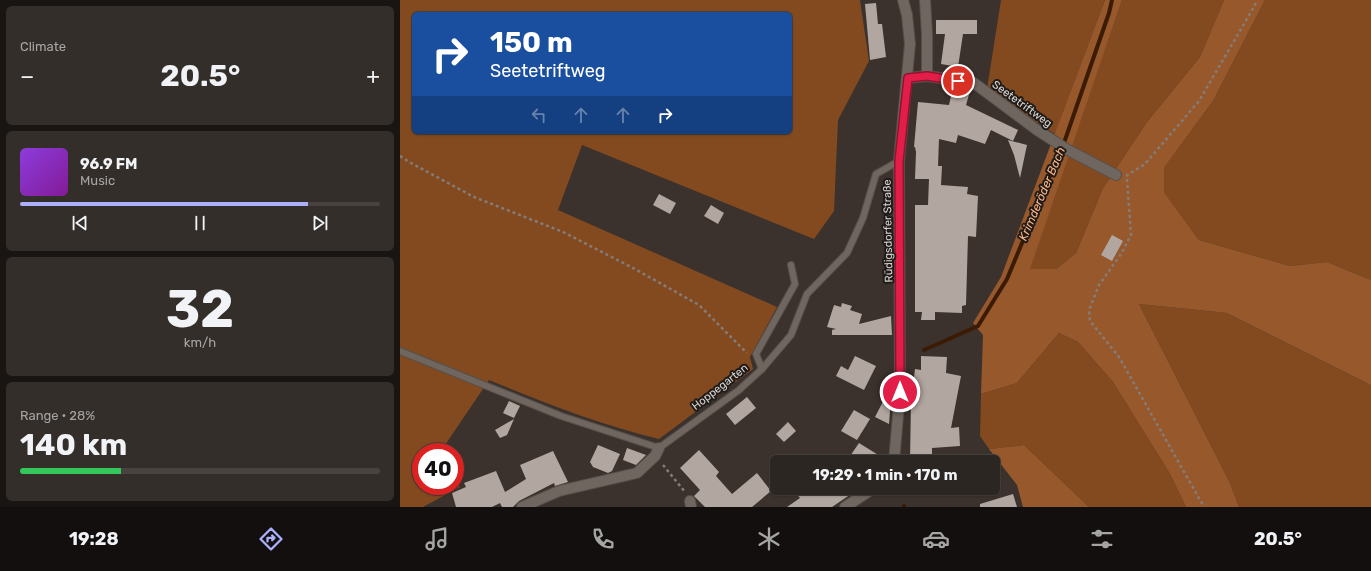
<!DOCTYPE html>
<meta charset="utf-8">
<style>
:root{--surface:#2c2622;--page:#342e2a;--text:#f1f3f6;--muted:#a6a5a5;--line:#484340;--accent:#acaffb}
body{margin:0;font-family:Rubik,sans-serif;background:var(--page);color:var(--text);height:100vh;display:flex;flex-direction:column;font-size:15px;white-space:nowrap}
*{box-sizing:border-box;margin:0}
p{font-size:13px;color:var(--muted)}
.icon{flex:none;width:22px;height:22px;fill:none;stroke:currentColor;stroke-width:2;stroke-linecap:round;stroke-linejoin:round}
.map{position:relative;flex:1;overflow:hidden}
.side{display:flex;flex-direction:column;gap:6px;padding:6px;background:#181513;width:400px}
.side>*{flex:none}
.banner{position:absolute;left:12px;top:12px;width:380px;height:122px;border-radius:6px;box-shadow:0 1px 3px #0004,0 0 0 1px var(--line);background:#1a4fa0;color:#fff;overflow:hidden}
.speed{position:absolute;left:12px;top:443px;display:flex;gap:8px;font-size:20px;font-weight:700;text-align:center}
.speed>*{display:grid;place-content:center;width:52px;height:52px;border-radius:50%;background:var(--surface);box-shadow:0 1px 3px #0004,0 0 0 1px var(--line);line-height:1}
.speed .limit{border:6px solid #d22;background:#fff;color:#111}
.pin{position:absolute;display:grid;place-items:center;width:34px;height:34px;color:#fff;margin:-17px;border:2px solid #fff;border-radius:50%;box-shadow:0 1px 4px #0007}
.me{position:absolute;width:44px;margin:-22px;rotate:0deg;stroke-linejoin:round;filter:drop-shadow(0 0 3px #0008)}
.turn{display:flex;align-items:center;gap:14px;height:84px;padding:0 12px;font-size:18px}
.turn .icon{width:52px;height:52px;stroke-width:2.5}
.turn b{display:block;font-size:28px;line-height:34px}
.lanes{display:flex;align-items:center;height:38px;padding:0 12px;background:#0003;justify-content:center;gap:20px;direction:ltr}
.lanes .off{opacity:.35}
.big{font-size:30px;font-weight:700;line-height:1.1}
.side .card{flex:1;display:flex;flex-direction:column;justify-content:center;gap:6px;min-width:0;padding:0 14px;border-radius:6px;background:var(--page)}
.side .dial{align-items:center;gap:0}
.dial b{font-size:52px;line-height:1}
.song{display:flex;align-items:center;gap:12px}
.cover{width:48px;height:48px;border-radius:6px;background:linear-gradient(135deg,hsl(270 70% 55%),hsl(290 70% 35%))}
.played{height:4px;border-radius:2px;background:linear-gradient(90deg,var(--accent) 80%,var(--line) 80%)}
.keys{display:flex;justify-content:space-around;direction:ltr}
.heat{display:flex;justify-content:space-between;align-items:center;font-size:22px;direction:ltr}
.charge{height:6px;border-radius:3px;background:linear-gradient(90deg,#34c759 28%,var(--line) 0)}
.trip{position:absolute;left:370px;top:455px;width:230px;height:40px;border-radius:6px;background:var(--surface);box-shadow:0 1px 3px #0004,0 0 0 1px var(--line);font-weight:700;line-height:40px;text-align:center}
.tabs{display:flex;height:64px;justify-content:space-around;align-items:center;background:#120f0e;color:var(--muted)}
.tabs .icon{width:28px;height:28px}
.tabs .active{color:var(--accent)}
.tabs b{font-size:18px;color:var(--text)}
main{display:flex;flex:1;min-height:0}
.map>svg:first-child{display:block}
.green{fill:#834a20;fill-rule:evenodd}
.forest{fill:#97582b}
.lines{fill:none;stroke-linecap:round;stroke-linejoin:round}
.stream{stroke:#3b1b03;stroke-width:4}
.building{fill:#b2a7a0}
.service-casing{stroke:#564f4a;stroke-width:8}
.minor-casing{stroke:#564f4a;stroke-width:12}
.tertiary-casing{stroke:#564f4a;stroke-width:12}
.path{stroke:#847c78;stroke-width:2.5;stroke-dasharray:3 3;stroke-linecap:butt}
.service{stroke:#706660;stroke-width:6}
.minor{stroke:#706660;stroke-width:10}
.tertiary{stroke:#706660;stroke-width:10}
.route-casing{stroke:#92132f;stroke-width:10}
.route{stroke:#e11d48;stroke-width:7}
.labels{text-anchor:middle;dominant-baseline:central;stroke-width:4;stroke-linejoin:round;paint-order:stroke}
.street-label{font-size:11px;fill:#dcd6d3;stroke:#1f1b18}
.water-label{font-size:12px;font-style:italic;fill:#ffb686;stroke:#1f1b18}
</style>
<main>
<section class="side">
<div class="card"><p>Climate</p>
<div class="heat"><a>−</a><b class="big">20.5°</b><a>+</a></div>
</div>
<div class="card">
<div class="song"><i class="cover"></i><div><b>96.9 FM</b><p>Music</p></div></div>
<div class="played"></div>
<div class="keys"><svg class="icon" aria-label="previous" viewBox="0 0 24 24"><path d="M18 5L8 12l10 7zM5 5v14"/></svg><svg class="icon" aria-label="pause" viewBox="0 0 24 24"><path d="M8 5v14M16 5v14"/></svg><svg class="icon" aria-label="next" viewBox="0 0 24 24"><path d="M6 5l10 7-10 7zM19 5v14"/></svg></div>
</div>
<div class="card dial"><b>32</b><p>km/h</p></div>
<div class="card"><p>Range · 28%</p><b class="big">140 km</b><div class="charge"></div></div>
</section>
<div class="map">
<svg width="971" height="507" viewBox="0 0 971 507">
<rect width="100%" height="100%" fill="#3b322d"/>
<g class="green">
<path d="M0 0H460L469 61 438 120 434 211 414 239 182 145 158 210 377 307 350 357 353 369 259 439C200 425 145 403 89 380L43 448 44 452H21V486H55V475L60 487 23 507H0ZM14 14H390V132H14Z"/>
<polygon points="601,0 705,0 655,134 587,89"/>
<polygon points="722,0 824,0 800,57 747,122 703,188 676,253 656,269 629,269"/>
<polygon points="865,0 971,0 971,280 927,262 890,266 799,240 764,192 764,168 813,101"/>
<polygon points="739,304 827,313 971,385 971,507 839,507 830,483"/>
<polygon points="659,333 678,342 713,382 770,474 786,507 689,507 624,445 589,449 580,436 581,394 617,383"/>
</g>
<g class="forest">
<polygon points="705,0 722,0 630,269 656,269 676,253 703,188 747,122 800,57 824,0 865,0 813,101 764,168 764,192 799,240 890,266 927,262 971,280 971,385 827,313 739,304 830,483 839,507 786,507 770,474 713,382 678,342 659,333 617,383 581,394 583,335 573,323 601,277"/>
<polygon points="624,445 689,507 623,507 617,485 589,449"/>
</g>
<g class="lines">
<g class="stream">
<polyline points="524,350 578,326 607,279 665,140 709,13 712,0"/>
<polyline points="504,507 504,506"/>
</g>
</g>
<g class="building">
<polygon points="476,3 478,24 482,24 486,57 470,60 465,4"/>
<polygon points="536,20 577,20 577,34 563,34 558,67 541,64 545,34 536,34"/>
<polygon points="553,87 570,91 566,105 618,130 613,141 591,130 585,144 558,135 556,143 539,139 538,166 542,166 541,185 568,187 567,194 578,196 576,237 568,236 566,305 562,306 562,313 535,312 535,320 521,320 522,312 515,312 515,205 528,205 529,179 515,179 516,152 515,147 514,147 518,102 549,105"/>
<polygon points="608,140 627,145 620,178 614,155"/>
<polygon points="259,194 276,203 270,214 253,205"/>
<polygon points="311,205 324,213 318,224 304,216"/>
<polygon points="712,235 723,241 712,261 701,255"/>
<polygon points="442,303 452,306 450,310 462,314 459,324 491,316 492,335 432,335 432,330 436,329 427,327 434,305 441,307"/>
<polygon points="455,356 476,366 464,390 436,376 441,366 448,370"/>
<polygon points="521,356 547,357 546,373 561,376 551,428 559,427 560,446 532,448 532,462 510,462 511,400 515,369 521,370"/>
<polygon points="492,384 489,424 475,417"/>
<polygon points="347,397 356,408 335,425 326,414"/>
<polygon points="109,401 120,406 114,418 103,413"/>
<polygon points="454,410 470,419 457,440 441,431"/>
<polygon points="114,419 107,435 100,438 95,430"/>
<polygon points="388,422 396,431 384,442 376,434"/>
<polygon points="459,443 488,461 488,462 446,462"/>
<polygon points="198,445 220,454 212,471 208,473 193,467 190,462"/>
<polygon points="227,448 246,455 236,465 223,460"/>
<polygon points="299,450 319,472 316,476 332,494 357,473 371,491 352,507 305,507 294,496 300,490 280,468"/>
<polygon points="153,451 168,482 155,486 154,483 119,501 113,507 102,507 100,503 92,507 56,507 52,493 66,487 64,483 96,471 105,492 126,479 120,465"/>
<polygon points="392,488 460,488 432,507 387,507 400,498"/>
<polygon points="613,494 617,507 580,507 580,504"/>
</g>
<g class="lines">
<defs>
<g id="service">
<polyline points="0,351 161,416 259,448 339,390 362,369 391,335 407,294 447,253 463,218 476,174 499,161"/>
<polyline points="362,369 356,354 395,284 391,265"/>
</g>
<g id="minor">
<polyline points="525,0 527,35 527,76"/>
<polyline points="508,78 527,76 574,83 637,130 668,150 716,175"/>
<polyline points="290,501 291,507"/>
<polyline points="122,507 159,491 237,473 255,456 259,448"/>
</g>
<g id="tertiary">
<polyline points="494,462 500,392 499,161 510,44 507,15 503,0"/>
<polyline points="445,507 474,488"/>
</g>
</defs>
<use href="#service" class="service-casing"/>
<use href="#minor" class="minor-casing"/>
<use href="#tertiary" class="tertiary-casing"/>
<g class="path">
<polyline points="0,156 11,163 74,197 163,232 235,269 299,305 347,353"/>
<polyline points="726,176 745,164 799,101 855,5 856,0"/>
<polyline points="727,179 731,235 721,254 699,285 689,310 690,321 719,357 804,507"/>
<polyline points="263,465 285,492"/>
</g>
<use href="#service" class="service"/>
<use href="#minor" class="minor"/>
<use href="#tertiary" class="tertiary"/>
</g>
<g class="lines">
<defs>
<polyline id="route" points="500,392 499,161 508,78 527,76 558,81"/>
</defs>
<use href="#route" class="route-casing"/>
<use href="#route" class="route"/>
</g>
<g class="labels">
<g class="street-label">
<text transform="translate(622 104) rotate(36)">Seetetriftweg</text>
<text transform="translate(488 231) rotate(-91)">Rüdigsdorfer Straße</text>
<text transform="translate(320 387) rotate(-38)">Hoppegarten</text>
</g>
<g class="water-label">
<text transform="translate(642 194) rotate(-67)">Krimderöder Bach</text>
</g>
</g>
</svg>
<div class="speed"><div class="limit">40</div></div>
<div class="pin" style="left:558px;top:81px;background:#d93025"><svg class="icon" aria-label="arrive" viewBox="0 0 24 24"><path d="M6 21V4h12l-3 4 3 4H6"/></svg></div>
<svg class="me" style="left:500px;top:392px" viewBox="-20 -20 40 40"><circle r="17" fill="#e11d48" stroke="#fff" stroke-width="3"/><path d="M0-11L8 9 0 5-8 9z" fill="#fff"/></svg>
<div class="trip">19:29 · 1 min · 170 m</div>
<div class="banner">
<div class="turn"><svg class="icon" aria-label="right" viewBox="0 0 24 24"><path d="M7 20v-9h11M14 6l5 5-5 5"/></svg><div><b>150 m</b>Seetetriftweg</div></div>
<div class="lanes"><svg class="icon off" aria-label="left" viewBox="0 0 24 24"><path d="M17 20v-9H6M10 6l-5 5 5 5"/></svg><svg class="icon off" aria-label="ahead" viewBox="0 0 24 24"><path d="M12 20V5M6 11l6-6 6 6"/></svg><svg class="icon off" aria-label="ahead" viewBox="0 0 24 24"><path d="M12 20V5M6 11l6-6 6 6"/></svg><svg class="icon" aria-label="right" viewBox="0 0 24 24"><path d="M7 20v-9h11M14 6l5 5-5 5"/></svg></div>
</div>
</div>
</main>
<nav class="tabs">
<b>19:28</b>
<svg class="icon active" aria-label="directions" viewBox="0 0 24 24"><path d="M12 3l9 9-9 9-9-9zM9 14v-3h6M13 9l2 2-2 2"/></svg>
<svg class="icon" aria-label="music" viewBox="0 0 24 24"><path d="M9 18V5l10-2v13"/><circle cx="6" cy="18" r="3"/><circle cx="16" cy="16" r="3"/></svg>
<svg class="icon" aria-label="phone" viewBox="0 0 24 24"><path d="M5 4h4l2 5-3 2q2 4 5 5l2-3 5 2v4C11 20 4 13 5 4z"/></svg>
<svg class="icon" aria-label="climate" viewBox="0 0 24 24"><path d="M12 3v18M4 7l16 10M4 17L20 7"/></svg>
<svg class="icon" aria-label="car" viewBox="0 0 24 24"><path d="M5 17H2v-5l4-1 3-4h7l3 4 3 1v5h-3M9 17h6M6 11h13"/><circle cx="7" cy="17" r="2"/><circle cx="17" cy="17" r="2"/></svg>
<svg class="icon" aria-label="filters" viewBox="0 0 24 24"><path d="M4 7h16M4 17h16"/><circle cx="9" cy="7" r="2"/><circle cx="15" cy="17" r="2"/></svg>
<b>20.5°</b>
</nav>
